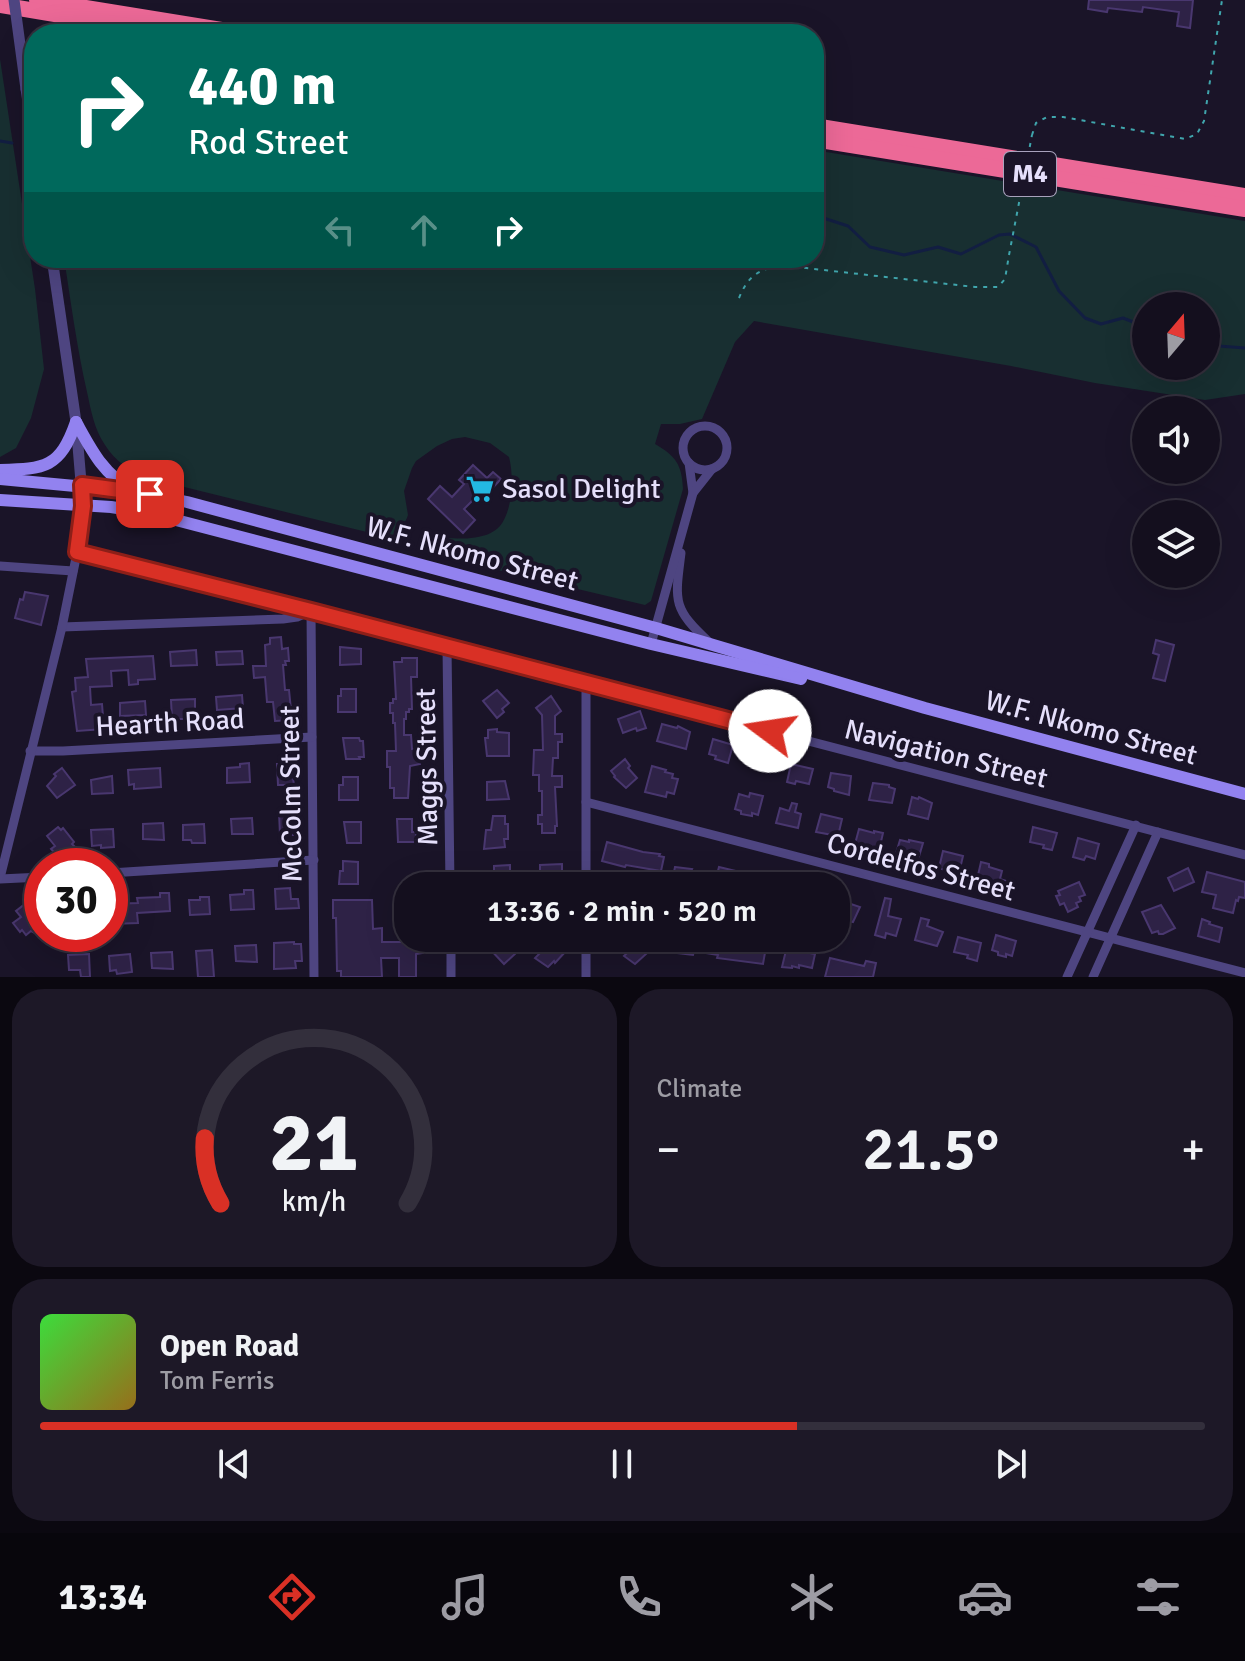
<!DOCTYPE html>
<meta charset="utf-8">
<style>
:root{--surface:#140f1e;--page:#1d1827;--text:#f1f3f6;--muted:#9d9ca4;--line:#332f3c;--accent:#d93025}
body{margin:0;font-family:Signika,sans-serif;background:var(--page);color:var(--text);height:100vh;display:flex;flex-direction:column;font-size:30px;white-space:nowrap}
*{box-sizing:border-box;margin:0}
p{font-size:26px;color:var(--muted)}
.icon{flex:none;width:44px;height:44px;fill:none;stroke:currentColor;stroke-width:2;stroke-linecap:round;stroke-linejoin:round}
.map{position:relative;height:977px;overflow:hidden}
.sheet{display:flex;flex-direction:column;gap:12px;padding:12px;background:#0b0810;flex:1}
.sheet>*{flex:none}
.banner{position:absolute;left:24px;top:24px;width:800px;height:244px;border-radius:32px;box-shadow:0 8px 32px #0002,0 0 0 2px var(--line);background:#00695c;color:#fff;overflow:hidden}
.needle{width:52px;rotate:19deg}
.controls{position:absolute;left:1132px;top:292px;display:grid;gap:16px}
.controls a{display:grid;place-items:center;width:88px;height:88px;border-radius:50%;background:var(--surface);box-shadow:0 8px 32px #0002,0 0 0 2px var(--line);font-size:40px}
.speed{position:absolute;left:24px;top:848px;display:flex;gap:16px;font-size:40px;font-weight:700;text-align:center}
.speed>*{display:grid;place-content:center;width:104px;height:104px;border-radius:50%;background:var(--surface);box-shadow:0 8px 32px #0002,0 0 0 2px var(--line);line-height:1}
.speed .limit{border:12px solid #d22;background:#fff;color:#111}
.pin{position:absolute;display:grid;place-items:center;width:68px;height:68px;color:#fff;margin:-34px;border-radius:16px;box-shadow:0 4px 12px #0006}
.me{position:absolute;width:88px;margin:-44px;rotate:284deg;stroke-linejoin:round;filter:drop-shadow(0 0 6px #0008)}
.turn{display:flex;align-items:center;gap:28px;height:168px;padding:0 32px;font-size:36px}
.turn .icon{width:104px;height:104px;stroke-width:2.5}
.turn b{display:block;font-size:56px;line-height:68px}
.lanes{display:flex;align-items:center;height:76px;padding:0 32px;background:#0003;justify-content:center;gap:40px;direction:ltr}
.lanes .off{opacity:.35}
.big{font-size:60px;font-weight:600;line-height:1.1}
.sheet .card{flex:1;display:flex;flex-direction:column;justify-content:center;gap:12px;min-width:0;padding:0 28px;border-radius:32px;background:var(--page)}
.sheet .dial{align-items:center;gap:0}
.dial svg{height:208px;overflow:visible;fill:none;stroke:var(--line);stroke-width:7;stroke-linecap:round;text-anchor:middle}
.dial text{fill:var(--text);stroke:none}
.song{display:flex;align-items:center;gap:24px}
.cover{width:96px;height:96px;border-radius:12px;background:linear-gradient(135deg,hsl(120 70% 55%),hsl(40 70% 35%))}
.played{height:8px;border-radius:4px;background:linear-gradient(90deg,var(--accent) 65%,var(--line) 65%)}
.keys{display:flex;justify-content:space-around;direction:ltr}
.heat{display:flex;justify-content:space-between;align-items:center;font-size:44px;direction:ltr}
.sheet .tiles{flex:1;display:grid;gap:12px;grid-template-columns:1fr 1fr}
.card:last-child{grid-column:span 2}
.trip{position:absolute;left:394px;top:872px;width:456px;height:80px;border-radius:32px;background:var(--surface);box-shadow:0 8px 32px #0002,0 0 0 2px var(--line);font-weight:600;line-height:80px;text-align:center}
.tabs{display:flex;height:128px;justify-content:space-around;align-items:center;background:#08060c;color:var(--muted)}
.tabs .icon{width:56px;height:56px}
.tabs .current{color:var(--accent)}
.tabs b{font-size:36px;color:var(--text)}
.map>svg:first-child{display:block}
.green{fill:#182f31;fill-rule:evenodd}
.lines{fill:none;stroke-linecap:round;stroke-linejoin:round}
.stream{stroke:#121e42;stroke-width:3}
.building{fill:#2e2246;stroke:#49376f;stroke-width:2}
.path{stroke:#40a6ad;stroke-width:2;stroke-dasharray:4 6;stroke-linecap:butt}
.minor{stroke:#4e4581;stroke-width:9}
.tertiary{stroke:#4e4581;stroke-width:11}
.secondary{stroke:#9282ef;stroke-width:12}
.motorway{stroke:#ec6997;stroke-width:16}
.path-bridge{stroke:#40a6ad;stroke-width:2;stroke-dasharray:4 6;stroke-linecap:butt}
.tertiary-bridge{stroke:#4e4581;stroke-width:11}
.route-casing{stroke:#8d1f18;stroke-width:20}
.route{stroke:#d93025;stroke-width:14}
.labels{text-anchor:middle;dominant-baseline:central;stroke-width:8;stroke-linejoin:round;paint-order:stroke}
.shield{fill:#1a1428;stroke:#a8a2bc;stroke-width:2}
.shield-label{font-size:26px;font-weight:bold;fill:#e5dffb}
.poi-label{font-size:28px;fill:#e5dffb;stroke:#1a1428;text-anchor:start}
.street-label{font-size:28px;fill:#e5dffb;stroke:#1a1428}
</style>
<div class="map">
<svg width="1245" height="977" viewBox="0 0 1245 977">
<rect width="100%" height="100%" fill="#1a1428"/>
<g class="green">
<polygon points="0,59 35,289 44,369 31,418 16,448 0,457"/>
<path d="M814 150 1245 221V394L1205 400 1095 383 1011 366 754 321 735 342 702 419 680 424H661L655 444C676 456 682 465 683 489L651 601 645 605 438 556 432 553 434 543C446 535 458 540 471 538 482 537 493 534 500 526 513 510 514 476 509 457L490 443 465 437 452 439 437 446 416 461 412 468 404 491 408 515C405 525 398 531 391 538L148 478C130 471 115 461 105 445 94 429 91 410 87 392 77 348 71 303 64 258H814ZM1146 306H1206V366H1146Z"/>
</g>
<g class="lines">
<g class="stream">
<polyline points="0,141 12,143"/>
<polyline points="814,215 848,226 870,247 904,255 938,247 961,254 999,235 1010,234 1036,247 1059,291 1085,318 1101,324 1123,318 1146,327"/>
<polyline points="1206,345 1245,348"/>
</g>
</g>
<g class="building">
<polygon points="1089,0 1193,0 1190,28 1177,26 1179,12 1143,7 1142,12 1108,8 1107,12 1088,9"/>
<polygon points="473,465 487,478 493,472 501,479 481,500 477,496 464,509 475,520 463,533 428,499 440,486 452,497 464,484 459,480"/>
<polygon points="25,592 48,596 41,625 15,618 20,599 23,600"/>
<polygon points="281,637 282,649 288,648 289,661 285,661 286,665 283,665 285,690 289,690 292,720 275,721 273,702 267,702 265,677 254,678 253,666 266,666 265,645 270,644 270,638"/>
<polygon points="1156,640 1174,645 1165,681 1153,678 1159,655 1153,653"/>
<polygon points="340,647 361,649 361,664 340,665"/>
<polygon points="196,650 197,665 171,666 170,652"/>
<polygon points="242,651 243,664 217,665 216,652"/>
<polygon points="153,656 155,679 138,680 138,684 129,685 128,670 111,671 112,686 90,687 91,705 102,704 104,729 77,731 72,692 76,691 75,678 88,677 86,659"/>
<polygon points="402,658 417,658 417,677 411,677 412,709 409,709 409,712 406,712 406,719 404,719 404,735 411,735 412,749 419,749 420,764 410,766 408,798 394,798 394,788 390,788 390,767 387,767 387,751 396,751 395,723 393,723 393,713 390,713 390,703 393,703 393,699 396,699 394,662 402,662"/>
<polygon points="341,689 356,689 356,712 338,712 338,696 341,696"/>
<polygon points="497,690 509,703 502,709 504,712 497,718 483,701"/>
<polygon points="242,695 243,708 217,710 216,697"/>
<polygon points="551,696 561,711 555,716 555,734 562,734 562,742 558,742 558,758 553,758 552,776 562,776 562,787 555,787 557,826 555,826 555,833 542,833 542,824 538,824 538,815 542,815 542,791 539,791 539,775 533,775 534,750 543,750 542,715 536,708"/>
<polygon points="195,699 195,711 185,711 185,719 172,719 171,700"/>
<polygon points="145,701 146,715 120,716 120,703"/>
<polygon points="640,711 646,728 637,731 636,728 623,733 618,719"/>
<polygon points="662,724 677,728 678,726 690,732 686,749 657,741"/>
<polygon points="497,729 497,732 509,733 509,756 487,756 485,738 488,738 488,730"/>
<polygon points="343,738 359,738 360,741 363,741 364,757 359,757 360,759 346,759"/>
<polygon points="713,739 733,745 728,763 715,759 716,756 709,754"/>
<polygon points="751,747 772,753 767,769 747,764"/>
<polygon points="625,759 630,766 628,768 637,778 626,788 614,777 615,776 611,771"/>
<polygon points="249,763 250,782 227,783 227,768 240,767 240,764"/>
<polygon points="277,764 291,764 294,785 278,785"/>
<polygon points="791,764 813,769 809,784 796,781 795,784 787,782"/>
<polygon points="652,766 666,770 665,772 673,774 672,778 678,779 674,794 667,792 666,797 645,792"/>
<polygon points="62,768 75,785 57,798 47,786 56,776 54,774"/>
<polygon points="160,768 161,787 134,789 134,784 129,785 128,770"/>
<polygon points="831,773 851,776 849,795 834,791 834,789 828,787"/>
<polygon points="112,776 113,793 92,794 91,780"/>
<polygon points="343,777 358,777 358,800 339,800 339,785 343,785"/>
<polygon points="505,781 509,799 487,800 487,782"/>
<polygon points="873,783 889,785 889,787 895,789 892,803 869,800"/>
<polygon points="750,793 763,796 758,815 752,813 752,816 741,814 741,811 735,809 739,794 749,797"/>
<polygon points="912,797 918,799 919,797 932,803 928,819 908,814"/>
<polygon points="792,803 797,804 795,812 801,814 798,828 776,823 780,808 789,811"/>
<polygon points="297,811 297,823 294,824 294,835 280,835 279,812"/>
<polygon points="821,814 842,819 838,836 816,832"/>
<polygon points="493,816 505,816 505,824 508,824 508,839 504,839 505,847 484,849 486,830 491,830"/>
<polygon points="252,818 253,834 232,834 231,819"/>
<polygon points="397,819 412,819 412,832 416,832 416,842 398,842"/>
<polygon points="344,822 361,822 361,843 347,843"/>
<polygon points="163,823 164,840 143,839 143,824"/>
<polygon points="204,824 205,843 192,843 191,840 183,840 183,825"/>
<polygon points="58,827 61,830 63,828 74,842 72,844 75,847 60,859 51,849 55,846 47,836"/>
<polygon points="1033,827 1057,833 1052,850 1043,848 1044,845 1030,842"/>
<polygon points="113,829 114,847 101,848 101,845 92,846 91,830"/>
<polygon points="859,829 874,833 874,831 883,833 879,850 855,844"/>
<polygon points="1078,838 1099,844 1095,859 1086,856 1084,860 1073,857"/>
<polygon points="900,840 909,842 909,840 923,843 917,863 895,857"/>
<polygon points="607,842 643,852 660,854 659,856 664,857 661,871 626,865 625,867 602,861"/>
<polygon points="943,851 963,856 959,873 953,871 952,873 939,868"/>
<polygon points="343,861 358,862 358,884 339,884 340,871 343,871"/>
<polygon points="981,862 989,864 989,867 1002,871 1000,879 1009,882 1006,894 976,884"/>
<polygon points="562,864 562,882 544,883 544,874 540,874 540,865"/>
<polygon points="510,865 510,883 489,883 489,875 494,875 494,866"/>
<polygon points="675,867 692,869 691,871 697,872 693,886 672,881"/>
<polygon points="719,867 740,872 739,877 763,883 762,886 714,886"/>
<polygon points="1188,868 1194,882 1174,891 1168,878"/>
<polygon points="1207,872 1245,882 1245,898 1239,897 1238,901 1236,900 1233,913 1213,908 1216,895 1202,892"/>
<polygon points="1079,882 1085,895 1079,897 1081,901 1076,903 1078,907 1068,912 1064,903 1060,905 1056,896 1060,895 1058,891"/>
<polygon points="290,888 291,899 298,899 299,908 276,909 275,889"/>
<polygon points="244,890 253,890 254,909 231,910 230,895 244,894"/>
<polygon points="160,893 169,893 170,911 137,913 138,923 110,924 110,904 138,903 137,898 160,897"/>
<polygon points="34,897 42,907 42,917 37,921 42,927 35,933 31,931 26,935 22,930 20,932 13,923 21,917 16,911"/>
<polygon points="200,897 209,897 210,914 190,915 189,900 200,900"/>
<polygon points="838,897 846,899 845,902 860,907 853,922 845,920 844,923 836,921"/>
<polygon points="885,898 891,899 888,916 901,919 896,936 886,933 885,938 875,935"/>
<polygon points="333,900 372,900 373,929 382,928 382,942 408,942 408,939 422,939 423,953 416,954 416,977 399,977 399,958 381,958 382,977 341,977 341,971 337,971 336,918 333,918"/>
<polygon points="1161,905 1175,928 1163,934 1159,934 1158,931 1152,933 1142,912"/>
<polygon points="921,918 929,920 927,926 943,932 937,946 915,940"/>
<polygon points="1202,919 1210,922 1209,924 1222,928 1219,942 1198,936"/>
<polygon points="996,935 1016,941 1012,956 1006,954 1006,957 998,955 998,952 992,950"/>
<polygon points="958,937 981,943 977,961 967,958 968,955 954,952"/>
<polygon points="484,938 497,938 503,944 505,942 516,953 504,964 488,947 484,947"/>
<polygon points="550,938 566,951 555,963 554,961 548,967 535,958 547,946 545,944"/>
<polygon points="631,938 635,938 642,945 639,947 646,954 635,964 624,956 626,954 620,949"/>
<polygon points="661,938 688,938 687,941 705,944 706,938 721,940 722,938 731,938 730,941 766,947 763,964 717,958 718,955 694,951 693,955 659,951"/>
<polygon points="294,942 294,944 301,944 302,961 295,961 296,968 274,969 274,943"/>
<polygon points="256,945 257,962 236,961 235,946"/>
<polygon points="787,946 795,947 794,950 815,954 812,968 799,965 799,968 792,966 792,968 782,967"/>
<polygon points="212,950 214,977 198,977 196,951"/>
<polygon points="172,952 173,969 152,968 151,953"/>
<polygon points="89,954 90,977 81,977 80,970 69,970 68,955"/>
<polygon points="130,954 132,972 117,974 116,970 110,971 109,956"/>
<polygon points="830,958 864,966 866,961 876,963 873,977 825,977"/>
</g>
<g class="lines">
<g class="path">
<polyline points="1032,135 1036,123 1047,117 1063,117 1185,139 1197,134 1204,121 1222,0"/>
<path d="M739 298C748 276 757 271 779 265L975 287H998L1005 279 1009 255"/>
</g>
<g class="minor">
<circle cx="705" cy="448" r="22"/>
<polyline points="689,463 693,493"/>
<polyline points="77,552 311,611 1245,855"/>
<path d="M681 553C675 601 672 608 709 642"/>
<polyline points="0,566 73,571"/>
<polyline points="62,627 283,619 297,617 311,611 314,977"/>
<polyline points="651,644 693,493 712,469"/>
<polyline points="447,647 450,886"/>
<polyline points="30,751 63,751 312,737"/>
<polyline points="586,802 1245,973"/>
<polyline points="110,873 314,860"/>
<polyline points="0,878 62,627 81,533 83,506"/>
<polyline points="0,879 42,877"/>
<polyline points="586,886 586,684"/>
<polyline points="451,938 451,977"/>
<polyline points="586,938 586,977"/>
<polyline points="1067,977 1136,825"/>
<polyline points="1093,977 1158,832"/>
</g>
<g class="tertiary">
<polyline points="26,89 34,141"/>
<polyline points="52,258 76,422 83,506"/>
</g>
<g class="secondary">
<path d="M76 422C91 449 103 474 131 489"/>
<path d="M0 470C45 469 60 468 76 422"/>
<polyline points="0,479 139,492 187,502 656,628 925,708 1245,794"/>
<polyline points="0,500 111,507 149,513 651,644 801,679"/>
</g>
<g class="motorway">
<polyline points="37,0 246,34"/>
<polyline points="0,5 174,34"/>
<polyline points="814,126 1245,196"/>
<polyline points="814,139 1245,209"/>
</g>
<polyline class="path-bridge" points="1009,255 1032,135"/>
<polyline class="tertiary-bridge" points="14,0 26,89"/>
</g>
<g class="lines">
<defs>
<polyline id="route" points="150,494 82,485 83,506 77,552 311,611 770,731"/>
</defs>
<use href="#route" class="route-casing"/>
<use href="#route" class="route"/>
</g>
<defs>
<symbol id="supermarket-bare" viewBox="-9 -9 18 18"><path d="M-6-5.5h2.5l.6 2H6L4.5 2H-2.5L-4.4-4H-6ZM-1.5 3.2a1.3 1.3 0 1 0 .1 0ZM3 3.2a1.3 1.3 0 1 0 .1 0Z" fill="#23b8e2" stroke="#1a1428" stroke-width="2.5" paint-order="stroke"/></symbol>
</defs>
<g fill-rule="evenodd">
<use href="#supermarket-bare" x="460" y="469" width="40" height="40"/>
</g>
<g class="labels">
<rect class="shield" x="1004" y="152" width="52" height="44" rx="6"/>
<g class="shield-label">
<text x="1030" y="174">M4</text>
</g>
<g class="poi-label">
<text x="502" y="489">Sasol Delight</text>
</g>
<g class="street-label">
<text transform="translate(472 554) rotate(15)">W.F. Nkomo Street</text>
<text transform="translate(170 723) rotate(-3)">Hearth Road</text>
<text transform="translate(1091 728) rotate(15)">W.F. Nkomo Street</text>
<text transform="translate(946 754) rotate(14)">Navigation Street</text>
<text transform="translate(427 767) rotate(-91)">Maggs Street</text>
<text transform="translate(291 794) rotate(-91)">McColm Street</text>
<text transform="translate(921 867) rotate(15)">Cordelfos Street</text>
</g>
</g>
</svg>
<div class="controls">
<a><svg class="needle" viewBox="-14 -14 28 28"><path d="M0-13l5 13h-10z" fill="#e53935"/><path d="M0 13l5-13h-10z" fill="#9d9ca4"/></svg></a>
<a><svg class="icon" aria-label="sound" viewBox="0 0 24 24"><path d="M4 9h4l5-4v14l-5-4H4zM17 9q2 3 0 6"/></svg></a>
<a><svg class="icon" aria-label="layers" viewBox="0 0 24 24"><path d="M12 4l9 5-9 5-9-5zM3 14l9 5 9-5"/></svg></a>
</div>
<div class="speed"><div class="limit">30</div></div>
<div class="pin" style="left:150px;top:494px;background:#d93025"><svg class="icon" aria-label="arrive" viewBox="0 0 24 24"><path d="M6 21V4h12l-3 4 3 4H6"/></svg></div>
<svg class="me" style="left:770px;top:731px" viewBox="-20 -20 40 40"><circle r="19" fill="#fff"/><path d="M0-13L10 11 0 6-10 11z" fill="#d93025"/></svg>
<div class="trip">13:36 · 2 min · 520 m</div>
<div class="banner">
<div class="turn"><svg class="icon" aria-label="right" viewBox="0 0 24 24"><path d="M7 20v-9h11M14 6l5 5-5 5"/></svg><div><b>440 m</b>Rod Street</div></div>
<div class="lanes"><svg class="icon off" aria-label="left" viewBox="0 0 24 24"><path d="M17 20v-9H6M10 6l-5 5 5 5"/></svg><svg class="icon off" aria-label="ahead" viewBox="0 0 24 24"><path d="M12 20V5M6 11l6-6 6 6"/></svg><svg class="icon" aria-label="right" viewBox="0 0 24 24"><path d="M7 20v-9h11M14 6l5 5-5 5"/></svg></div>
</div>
</div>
<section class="sheet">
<div class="tiles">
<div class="card dial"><svg viewBox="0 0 100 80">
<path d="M14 69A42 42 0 1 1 86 69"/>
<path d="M14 69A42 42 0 0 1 8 44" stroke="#d93025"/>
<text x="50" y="56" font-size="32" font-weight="700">21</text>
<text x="50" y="72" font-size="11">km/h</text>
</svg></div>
<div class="card"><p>Climate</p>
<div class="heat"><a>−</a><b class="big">21.5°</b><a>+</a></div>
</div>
<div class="card">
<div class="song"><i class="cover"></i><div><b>Open Road</b><p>Tom Ferris</p></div></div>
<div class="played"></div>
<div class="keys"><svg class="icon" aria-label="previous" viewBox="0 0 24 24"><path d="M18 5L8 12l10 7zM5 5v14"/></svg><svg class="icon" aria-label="pause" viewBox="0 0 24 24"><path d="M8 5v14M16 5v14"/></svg><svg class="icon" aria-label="next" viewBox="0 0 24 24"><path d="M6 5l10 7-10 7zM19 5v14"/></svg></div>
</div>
</div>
</section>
<nav class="tabs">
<b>13:34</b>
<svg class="icon current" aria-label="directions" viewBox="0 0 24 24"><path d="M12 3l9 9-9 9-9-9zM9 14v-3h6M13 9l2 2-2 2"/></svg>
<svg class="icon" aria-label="music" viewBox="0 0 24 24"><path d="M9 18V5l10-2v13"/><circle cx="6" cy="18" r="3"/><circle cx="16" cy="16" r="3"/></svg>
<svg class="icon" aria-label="phone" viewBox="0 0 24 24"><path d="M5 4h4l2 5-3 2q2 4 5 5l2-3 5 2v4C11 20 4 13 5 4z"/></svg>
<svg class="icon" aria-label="climate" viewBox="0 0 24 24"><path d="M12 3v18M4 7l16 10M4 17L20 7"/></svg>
<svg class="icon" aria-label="car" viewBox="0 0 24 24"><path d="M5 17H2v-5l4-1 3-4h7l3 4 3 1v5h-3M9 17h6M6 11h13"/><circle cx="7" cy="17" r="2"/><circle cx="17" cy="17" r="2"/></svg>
<svg class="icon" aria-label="filters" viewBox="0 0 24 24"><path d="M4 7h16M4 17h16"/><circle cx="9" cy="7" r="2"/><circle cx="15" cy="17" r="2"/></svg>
</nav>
